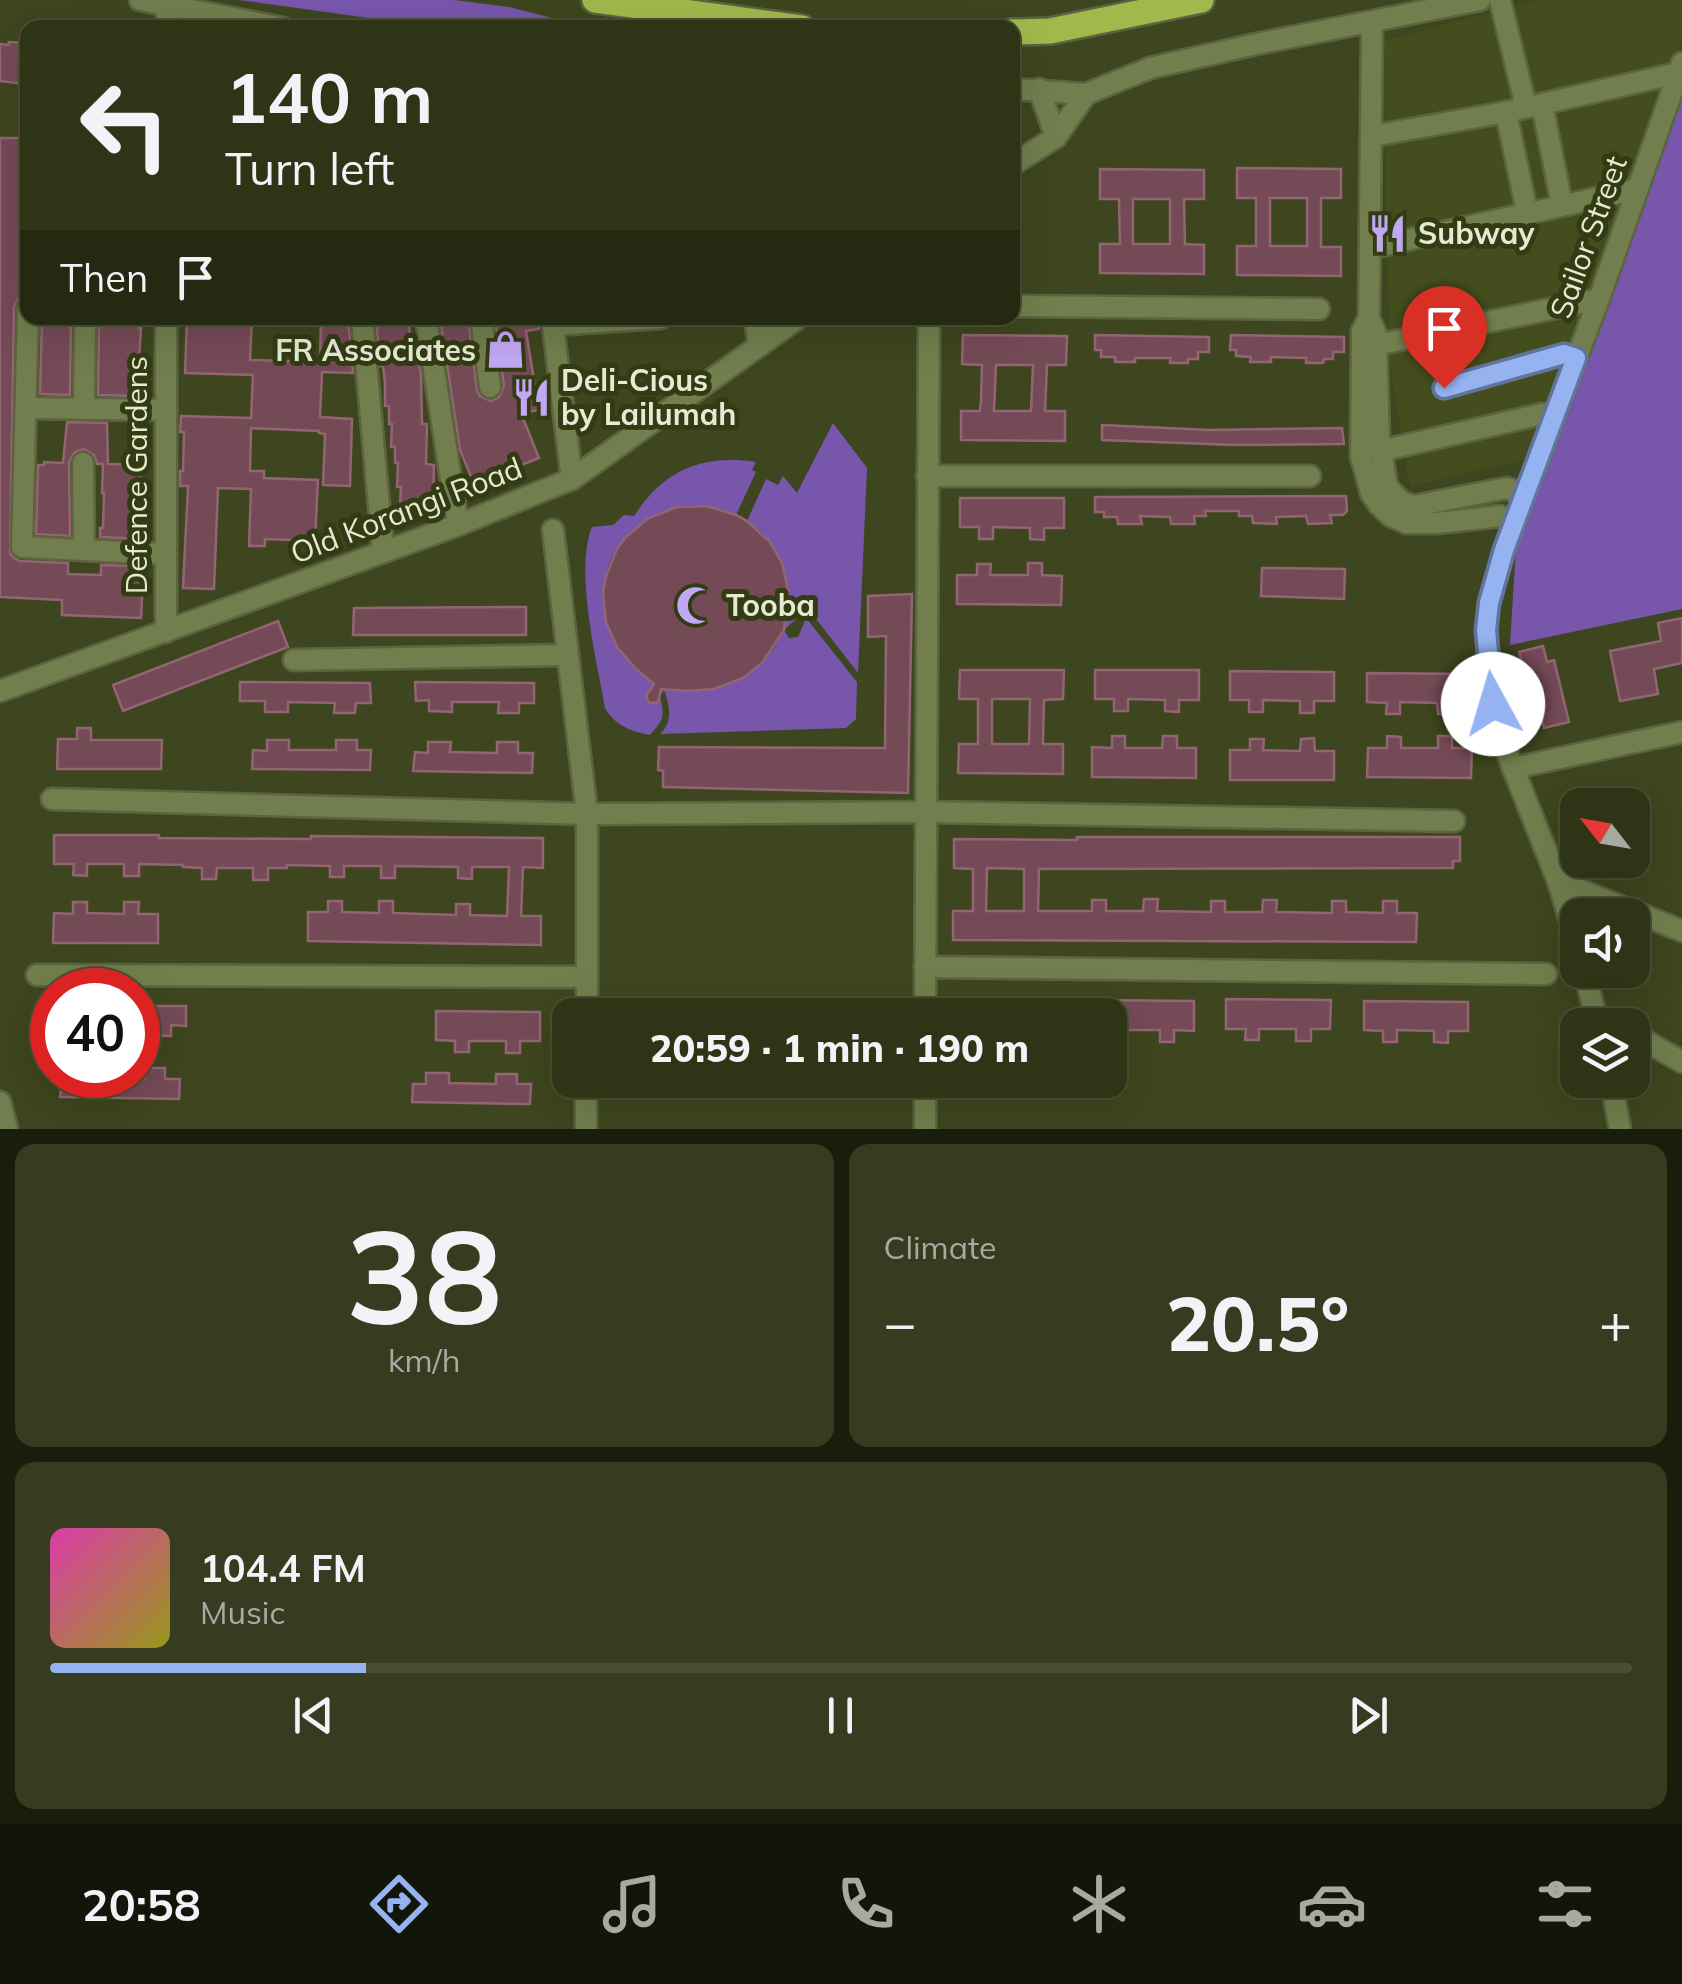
<!DOCTYPE html>
<meta charset="utf-8">
<style>
:root{--surface:#2e3416;--page:#363c1f;--text:#f1f3f6;--muted:#a7aaa1;--line:#494f35;--accent:#95b2f1}
body{margin:0;font-family:Mulish,sans-serif;background:var(--page);color:var(--text);height:100vh;display:flex;flex-direction:column;font-size:38px;white-space:nowrap}
*{box-sizing:border-box;margin:0}
p{font-size:32px;color:var(--muted)}
.icon{flex:none;width:55px;height:55px;fill:none;stroke:currentColor;stroke-width:2;stroke-linecap:round;stroke-linejoin:round}
.map{position:relative;height:1129px;overflow:hidden}
.panel{display:flex;flex-direction:column;gap:15px;padding:15px;background:#191d0c;flex:1}
.panel>*{flex:none}
.top-card{position:absolute;left:20px;top:20px;width:1000px;height:305px;border-radius:20px;box-shadow:0 10px 40px #0002,0 0 0 2px var(--line);background:#2e3416;color:var(--text);overflow:hidden}
.needle{width:65px;rotate:301deg}
.controls{position:absolute;left:1560px;top:788px;display:grid;gap:20px}
.controls a{display:grid;place-items:center;width:90px;height:90px;border-radius:20px;background:var(--surface);box-shadow:0 10px 40px #0002,0 0 0 2px var(--line);font-size:50px}
.speed{position:absolute;left:30px;top:968px;display:flex;gap:20px;font-size:50px;font-weight:700;text-align:center}
.speed>*{display:grid;place-content:center;width:130px;height:130px;border-radius:50%;background:var(--surface);box-shadow:0 10px 40px #0002,0 0 0 2px var(--line);line-height:1}
.speed .limit{border:15px solid #d22;background:#fff;color:#111}
.pin{position:absolute;display:grid;place-items:center;width:85px;height:85px;color:#fff;margin:-102px -42px;border-radius:50% 50% 50% 0;rotate:-45deg;box-shadow:0 0 10px #0007}
.pin .icon{rotate:45deg}
.me{position:absolute;width:110px;margin:-55px;rotate:354deg;stroke-linejoin:round;filter:drop-shadow(0 0 8px #0008)}
.turn{display:flex;align-items:center;gap:35px;height:210px;padding:0 40px;font-size:45px}
.turn .icon{width:130px;height:130px;stroke-width:2.5}
.turn b{display:block;font-size:70px;line-height:85px}
.then{display:flex;align-items:center;height:95px;padding:0 40px;background:#0003;gap:20px;font-size:38px}
.big{font-size:75px;font-weight:800;line-height:1.1}
.panel .card{flex:1;display:flex;flex-direction:column;justify-content:center;gap:15px;min-width:0;padding:0 35px;border-radius:20px;background:var(--page)}
.panel .dial{align-items:center;gap:0}
.dial b{font-size:130px;line-height:1}
.song{display:flex;align-items:center;gap:30px}
.cover{width:120px;height:120px;border-radius:15px;background:linear-gradient(135deg,hsl(320 70% 55%),hsl(60 70% 35%))}
.played{height:10px;border-radius:5px;background:linear-gradient(90deg,var(--accent) 20%,var(--line) 20%)}
.keys{display:flex;justify-content:space-around;direction:ltr}
.heat{display:flex;justify-content:space-between;align-items:center;font-size:55px;direction:ltr}
.panel .tiles{flex:1;display:grid;gap:15px;grid-template-columns:1fr 1fr}
.card:last-child{grid-column:span 2}
.trip{position:absolute;left:552px;top:998px;width:575px;height:100px;border-radius:20px;background:var(--surface);box-shadow:0 10px 40px #0002,0 0 0 2px var(--line);font-weight:800;line-height:100px;text-align:center}
.menu{display:flex;height:160px;justify-content:space-around;align-items:center;background:#121509;color:var(--muted)}
.menu .icon{width:70px;height:70px}
.menu .on{color:var(--accent)}
.menu b{font-size:45px;color:var(--text)}
.map>svg:first-child{display:block}
.built{fill:#434d1d}
.green{fill:#7756ac}
.building{fill:#754a57;stroke:#936573;stroke-width:2.5;fill-rule:evenodd}
.lines{fill:none;stroke-linecap:round;stroke-linejoin:round}
.minor-casing{stroke:#5b643f;stroke-width:25}
.major-casing{stroke:#5b643f;stroke-width:30}
.minor{stroke:#727e4d;stroke-width:20}
.major{stroke:#a2b84c;stroke-width:25}
.route-casing{stroke:#61749d;stroke-width:25}
.route{stroke:#95b2f1;stroke-width:18}
.labels{text-anchor:middle;dominant-baseline:central;stroke-width:10;stroke-linejoin:round;paint-order:stroke}
.poi-label{font-size:30px;font-weight:bold;fill:#e4ead4;stroke:#333b13;text-anchor:start}
.street-label{font-size:30px;fill:#e4ead4;stroke:#333b13}
</style>
<div class="map">
<svg width="1682" height="1129" viewBox="0 0 1682 1129">
<rect width="100%" height="100%" fill="#3d461e"/>
<polygon class="built" points="1536,0 1682,0 1682,39 1530,458 1410,487 1390,365 1383,41"/>
<g class="green">
<polygon points="239,0 454,0 509,7 587,27 433,27"/>
<polygon points="1682,90 1682,609 1510,645 1516,548"/>
<path d="M833 423 867 468 858 673 813 615 812 605 804 604 796 619 784 630 789 638 798 637 806 618 857 682 856 719 846 728 660 734C673 722 670 706 664 690L660 697C665 717 664 719 650 735 631 731 615 726 605 708 597 661 574 571 592 527L613 525 624 515 634 516C664 470 702 454 756 462L752 470 756 472 736 515C717 509 695 501 676 507 669 510 662 516 656 519 645 526 632 531 624 540 593 574 600 627 628 660 637 671 649 684 663 688 672 691 684 691 694 690 755 687 800 639 785 577 780 554 767 533 747 521L766 479 778 485 783 476 797 493Z"/>
</g>
<g class="building">
<polygon points="9,42 28,43 28,82 24,84 0,81 0,44 9,45"/>
<polygon points="0,138 21,138 20,196 24,196 20,296 14,307 10,553 14,558 20,561 68,563 68,574 101,575 101,565 136,566 138,578 143,578 141,618 62,615 62,600 0,597"/>
<path d="M1237 168 1341 169V198H1321V247H1341V276L1237 275V246H1256V198H1237ZM1270 198H1307V246H1270Z"/>
<path d="M1100 169 1204 170V199H1184L1185 244 1204 245V274L1100 273V244H1120L1119 199H1100ZM1133 199H1170V244H1133Z"/>
<polygon points="42,318 71,318 70,395 40,394"/>
<polygon points="107,318 140,318 139,328 141,328 138,377 140,377 139,395 137,396 98,395 99,320 107,320"/>
<polygon points="187,318 252,318 250,360 320,362 321,318 348,318 353,373 322,372 320,417 352,419 350,486 323,485 325,434 319,433 319,431 251,428 250,471 264,471 264,478 318,480 315,541 265,539 265,546 249,546 251,489 218,488 214,589 183,588 188,486 180,486 180,471 183,471 184,432 180,432 181,416 251,418 253,375 185,373"/>
<polygon points="376,318 409,318 410,342 416,342 421,376 422,424 427,424 426,464 434,465 433,505 400,504 401,487 397,487 398,463 395,463 395,447 391,447 392,424 389,424 389,406 385,406 385,383 383,366 380,366"/>
<polygon points="440,318 468,318 477,390 480,396 491,401 499,397 504,386 495,318 539,318 539,329 526,331 539,410 521,413 539,458 474,484 460,450"/>
<path d="M963 335 1067 336 1066 365H1047L1045 411H1065V441L961 440V411H980L981 400 982 365 962 364ZM996 365H1033L1031 411H994Z"/>
<polygon points="1095,335 1209,337 1209,352 1198,352 1198,359 1188,359 1188,363 1170,363 1170,358 1135,358 1135,362 1115,362 1115,357 1101,357 1101,350 1095,350"/>
<polygon points="1231,335 1344,337 1344,352 1333,352 1333,359 1324,359 1323,363 1306,363 1306,358 1271,357 1271,362 1250,362 1251,357 1236,356 1236,350 1230,350"/>
<polygon points="67,422 107,423 108,464 140,465 140,495 138,495 137,526 140,526 139,539 100,537 100,528 103,528 104,493 102,493 103,464 97,464 94,455 84,449 75,452 69,462 70,536 36,534 38,465 44,465 44,462 63,463"/>
<polygon points="1102,425 1210,430 1342,428 1344,444 1234,445 1102,440"/>
<polygon points="1346,496 1347,511 1343,515 1330,515 1332,523 1308,524 1306,516 1276,517 1277,524 1253,523 1252,516 1239,516 1239,511 1205,511 1206,516 1194,516 1195,524 1171,524 1170,517 1140,516 1142,524 1118,524 1117,517 1104,517 1104,512 1095,512 1095,497"/>
<polygon points="960,498 1064,498 1064,528 1044,528 1044,540 1030,539 1030,528 993,527 993,539 979,539 979,527 960,527"/>
<polygon points="707,506 736,515 747,521 770,542 782,563 788,590 784,630 762,663 743,678 714,689 686,691 661,689 658,702 649,703 646,696 654,684 637,670 617,647 606,622 603,592 606,576 617,549 626,537 647,519 676,507"/>
<polygon points="1028,563 1042,563 1042,575 1062,576 1061,605 957,604 957,575 977,575 977,564 991,564 990,575 1028,575"/>
<polygon points="1262,568 1345,569 1344,599 1261,596"/>
<polygon points="912,594 908,793 663,787 663,771 658,770 659,747 885,748 886,636 868,637 868,596"/>
<polygon points="526,607 526,635 353,635 354,608"/>
<polygon points="1682,618 1682,663 1654,669 1658,694 1620,701 1610,651 1661,641 1658,623"/>
<polygon points="278,621 288,647 123,711 113,685"/>
<polygon points="1543,646 1547,662 1554,660 1569,722 1544,728 1532,677 1526,678 1519,652"/>
<path d="M960 670H1064L1063 699 1044 700 1043 744H1063V774L958 773 959 744H978V699H959ZM992 699H1030L1029 744H992Z"/>
<polygon points="1095,670 1199,670 1199,700 1179,700 1179,712 1165,711 1165,700 1128,699 1128,711 1114,711 1114,699 1095,699"/>
<polygon points="1230,671 1334,672 1334,701 1314,701 1314,713 1300,713 1300,701 1263,700 1263,712 1249,712 1249,700 1230,700"/>
<polygon points="1367,673 1472,674 1471,703 1452,703 1452,715 1438,714 1437,703 1400,702 1400,714 1386,714 1387,703 1367,702"/>
<polygon points="240,682 370,683 371,703 356,703 355,713 334,713 335,703 288,702 288,712 265,712 265,701 240,701"/>
<polygon points="415,682 534,683 534,703 519,703 519,713 498,713 499,702 452,702 452,712 429,711 429,700 416,701"/>
<polygon points="77,728 91,728 91,740 162,740 161,769 57,769 58,739 77,739"/>
<polygon points="1112,736 1125,736 1125,748 1162,748 1163,736 1177,736 1177,748 1196,748 1196,778 1092,777 1092,747 1112,748"/>
<polygon points="1387,736 1401,737 1401,748 1438,748 1438,736 1452,736 1452,748 1472,748 1471,778 1367,777 1368,748 1387,748"/>
<polygon points="1314,738 1315,751 1334,751 1334,780 1230,780 1230,750 1250,750 1250,739 1264,739 1263,750 1300,751 1301,739"/>
<polygon points="267,740 289,740 289,750 336,750 336,740 357,740 357,750 371,750 370,770 252,769 253,750 267,751"/>
<polygon points="428,742 451,742 450,752 497,753 497,742 518,742 518,753 533,753 532,773 413,771 415,752 428,753"/>
<polygon points="54,835 159,835 159,838 311,839 311,836 543,838 543,868 523,867 521,916 541,916 541,945 308,941 308,912 328,912 328,901 342,901 342,912 379,913 379,901 393,901 393,913 456,915 456,904 470,904 470,915 507,916 509,867 472,867 472,879 458,878 458,867 395,866 395,878 381,878 381,866 344,866 344,877 330,877 330,866 287,865 287,868 268,868 268,880 253,880 253,868 217,868 216,879 202,879 202,868 183,867 183,865 139,864 139,876 124,876 124,864 87,864 87,876 73,875 74,864 54,864"/>
<path d="M1077 837H1460V861H1453V868L1039 869 1038 911H1092V900H1106V911H1143L1144 899H1158L1157 911 1211 912V901H1225V912H1262L1263 900H1277L1276 912 1332 913V901H1346V912L1383 913V901H1397V913H1417L1416 942 953 940V911H973V869L954 868V839L1077 840ZM987 868 1024 869V911H986Z"/>
<polygon points="73,902 87,902 87,913 124,914 124,902 139,902 138,914 158,914 158,943 53,943 54,913 73,914"/>
<polygon points="1226,999 1331,1000 1330,1029 1311,1029 1311,1041 1296,1041 1296,1029 1259,1029 1259,1040 1245,1040 1246,1029 1226,1029"/>
<polygon points="955,1000 1060,1000 1059,1015 955,1015"/>
<polygon points="1090,1000 1194,1001 1194,1031 1174,1030 1174,1042 1160,1042 1160,1030 1110,1030 1110,1015 1090,1015"/>
<polygon points="1364,1001 1468,1002 1468,1031 1448,1031 1448,1043 1434,1042 1434,1031 1397,1030 1397,1042 1383,1042 1383,1031 1364,1030"/>
<polygon points="138,1006 186,1006 186,1026 171,1025 171,1036 150,1035 151,1025 138,1025"/>
<polygon points="436,1011 540,1012 540,1041 520,1041 520,1053 506,1053 506,1041 469,1041 469,1052 455,1052 455,1041 436,1040"/>
<polygon points="144,1068 165,1068 165,1079 180,1079 179,1099 60,1097 62,1078 75,1079 75,1075 98,1075 98,1078 145,1078"/>
<polygon points="426,1073 449,1073 449,1083 496,1084 496,1074 517,1074 517,1084 531,1084 530,1104 412,1102 413,1084 426,1084"/>
</g>
<g class="lines">
<defs>
<g id="minor">
<polyline points="140,0 283,28"/>
<polyline points="1500,0 1526,107"/>
<polyline points="1372,23 1369,318 1376,334 1379,437 1387,487 1402,502 1414,506 1507,488 1524,495"/>
<polyline points="167,28 167,0"/>
<polyline points="1012,89 1086,94 1150,68 1256,44 1480,0"/>
<polyline points="1039,89 1056,137"/>
<polyline points="1542,104 1562,205"/>
<polyline points="1506,112 1527,212"/>
<polyline points="1372,136 1506,112 1678,73"/>
<polyline points="1012,165 1056,137 1086,94"/>
<polyline points="1371,248 1638,189"/>
<polyline points="1012,306 1319,309"/>
<polyline points="28,307 22,547 165,554"/>
<polyline points="362,318 383,551"/>
<polyline points="426,318 458,525"/>
<polyline points="481,318 490,387"/>
<polyline points="552,318 572,479"/>
<polyline points="755,318 759,346"/>
<polyline points="1369,318 1362,331 1361,456 1371,493 1379,505 1391,516 1407,523 1437,523 1500,516 1515,522"/>
<polyline points="553,325 661,318"/>
<polyline points="1376,345 1599,299"/>
<polyline points="1444,388 1565,354 1576,358"/>
<polyline points="26,408 166,410"/>
<polyline points="84,408 85,318"/>
<polyline points="1380,451 1542,414 1553,418"/>
<polyline points="83,463 84,549"/>
<polyline points="927,476 1310,476"/>
<polyline points="166,632 166,318"/>
<polyline points="294,660 568,655"/>
<polyline points="0,691 458,525 572,479 798,318"/>
<polyline points="1513,768 1682,732"/>
<polyline points="52,799 587,814 553,530"/>
<polyline points="1558,881 1682,931"/>
<polyline points="1578,946 1558,881 1500,735 1493,704 1488,656 1486,630 1489,603 1504,550 1599,299 1682,63"/>
<polyline points="925,967 1546,974"/>
<polyline points="1584,970 1598,1025"/>
<polyline points="37,975 587,977"/>
<polyline points="587,1015 587,814 926,812 1454,821"/>
<polyline points="925,1015 929,318"/>
<polyline points="1632,1033 1682,1062"/>
<polyline points="1611,1080 1620,1129"/>
<polyline points="0,1102 7,1129"/>
<polyline points="586,1129 586,1080"/>
<polyline points="925,1129 925,1080"/>
</g>
<g id="major">
<polyline points="595,0 802,28"/>
<polyline points="1012,32 1050,31 1201,0"/>
</g>
</defs>
<use href="#minor" class="minor-casing"/>
<use href="#major" class="major-casing"/>
<use href="#minor" class="minor"/>
<use href="#major" class="major"/>
</g>
<g class="lines">
<defs>
<polyline id="route" points="1444,388 1564,354 1576,358 1504,550 1489,603 1486,630 1493,704"/>
</defs>
<use href="#route" class="route-casing"/>
<use href="#route" class="route"/>
</g>
<defs>
<symbol id="restaurant-bare" viewBox="-9 -9 18 18"><path d="M-5-6h1v4h1v-4h1v4h1v-4h1v5L-1.5 .5V6h-2V.5L-5-1ZM5-6V6H3V1.5H1.5Q1.5-4 5-6Z" fill="#c1a8f3" stroke="#333b13" stroke-width="2.5" paint-order="stroke"/></symbol>
<symbol id="shop-bare" viewBox="-9 -9 18 18"><path d="M-5-2.5h2.3a2.7 3.5 0 0 1 5.4 0H5L5.5 6h-11ZM-1.5-2.5h3a1.5 2.3 0 0 0-3 0Z" fill="#c1a8f3" stroke="#333b13" stroke-width="2.5" paint-order="stroke"/></symbol>
<symbol id="mosque-bare" viewBox="-9 -9 18 18"><path d="M3.5-4.9A6 6 0 1 0 3.5 4.9A5 5 0 1 1 3.5-4.9Z" fill="#c1a8f3" stroke="#333b13" stroke-width="2.5" paint-order="stroke"/></symbol>
</defs>
<g fill-rule="evenodd">
<use href="#restaurant-bare" x="1360" y="206" width="55" height="55"/>
<use href="#shop-bare" x="478" y="322" width="55" height="55"/>
<use href="#restaurant-bare" x="504" y="370" width="55" height="55"/>
<use href="#mosque-bare" x="668" y="578" width="55" height="55"/>
</g>
<g class="labels">
<g class="poi-label">
<text x="1418" y="233">Subway</text>
<text x="476" y="350" text-anchor="end">FR Associates</text>
<text x="561" y="380">Deli-Cious<tspan x="561" dy="34">by Lailumah</tspan></text>
<text x="726" y="605">Tooba</text>
</g>
<g class="street-label">
<text transform="translate(1588 237) rotate(-70)">Sailor Street</text>
<text transform="translate(136 475) rotate(-90)">Defence Gardens</text>
<text transform="translate(406 510) rotate(-21)">Old Korangi Road</text>
</g>
</g>
</svg>
<div class="controls">
<a><svg class="needle" viewBox="-14 -14 28 28"><path d="M0-13l5 13h-10z" fill="#e53935"/><path d="M0 13l5-13h-10z" fill="#a7aaa1"/></svg></a>
<a><svg class="icon" aria-label="sound" viewBox="0 0 24 24"><path d="M4 9h4l5-4v14l-5-4H4zM17 9q2 3 0 6"/></svg></a>
<a><svg class="icon" aria-label="layers" viewBox="0 0 24 24"><path d="M12 4l9 5-9 5-9-5zM3 14l9 5 9-5"/></svg></a>
</div>
<div class="speed"><div class="limit">40</div></div>
<div class="pin" style="left:1444px;top:388px;background:#d93025"><svg class="icon" aria-label="arrive" viewBox="0 0 24 24"><path d="M6 21V4h12l-3 4 3 4H6"/></svg></div>
<svg class="me" style="left:1493px;top:704px" viewBox="-20 -20 40 40"><circle r="19" fill="#fff"/><path d="M0-13L10 11 0 6-10 11z" fill="#95b2f1"/></svg>
<div class="trip">20:59 · 1 min · 190 m</div>
<div class="top-card">
<div class="turn"><svg class="icon" aria-label="left" viewBox="0 0 24 24"><path d="M17 20v-9H6M10 6l-5 5 5 5"/></svg><div><b>140 m</b>Turn left</div></div>
<div class="then">Then<svg class="icon" aria-label="arrive" viewBox="0 0 24 24"><path d="M6 21V4h12l-3 4 3 4H6"/></svg></div>
</div>
</div>
<section class="panel">
<div class="tiles">
<div class="card dial"><b>38</b><p>km/h</p></div>
<div class="card"><p>Climate</p>
<div class="heat"><a>−</a><b class="big">20.5°</b><a>+</a></div>
</div>
<div class="card">
<div class="song"><i class="cover"></i><div><b>104.4 FM</b><p>Music</p></div></div>
<div class="played"></div>
<div class="keys"><svg class="icon" aria-label="previous" viewBox="0 0 24 24"><path d="M18 5L8 12l10 7zM5 5v14"/></svg><svg class="icon" aria-label="pause" viewBox="0 0 24 24"><path d="M8 5v14M16 5v14"/></svg><svg class="icon" aria-label="next" viewBox="0 0 24 24"><path d="M6 5l10 7-10 7zM19 5v14"/></svg></div>
</div>
</div>
</section>
<nav class="menu">
<b>20:58</b>
<svg class="icon on" aria-label="directions" viewBox="0 0 24 24"><path d="M12 3l9 9-9 9-9-9zM9 14v-3h6M13 9l2 2-2 2"/></svg>
<svg class="icon" aria-label="music" viewBox="0 0 24 24"><path d="M9 18V5l10-2v13"/><circle cx="6" cy="18" r="3"/><circle cx="16" cy="16" r="3"/></svg>
<svg class="icon" aria-label="phone" viewBox="0 0 24 24"><path d="M5 4h4l2 5-3 2q2 4 5 5l2-3 5 2v4C11 20 4 13 5 4z"/></svg>
<svg class="icon" aria-label="climate" viewBox="0 0 24 24"><path d="M12 3v18M4 7l16 10M4 17L20 7"/></svg>
<svg class="icon" aria-label="car" viewBox="0 0 24 24"><path d="M5 17H2v-5l4-1 3-4h7l3 4 3 1v5h-3M9 17h6M6 11h13"/><circle cx="7" cy="17" r="2"/><circle cx="17" cy="17" r="2"/></svg>
<svg class="icon" aria-label="filters" viewBox="0 0 24 24"><path d="M4 7h16M4 17h16"/><circle cx="9" cy="7" r="2"/><circle cx="15" cy="17" r="2"/></svg>
</nav>
